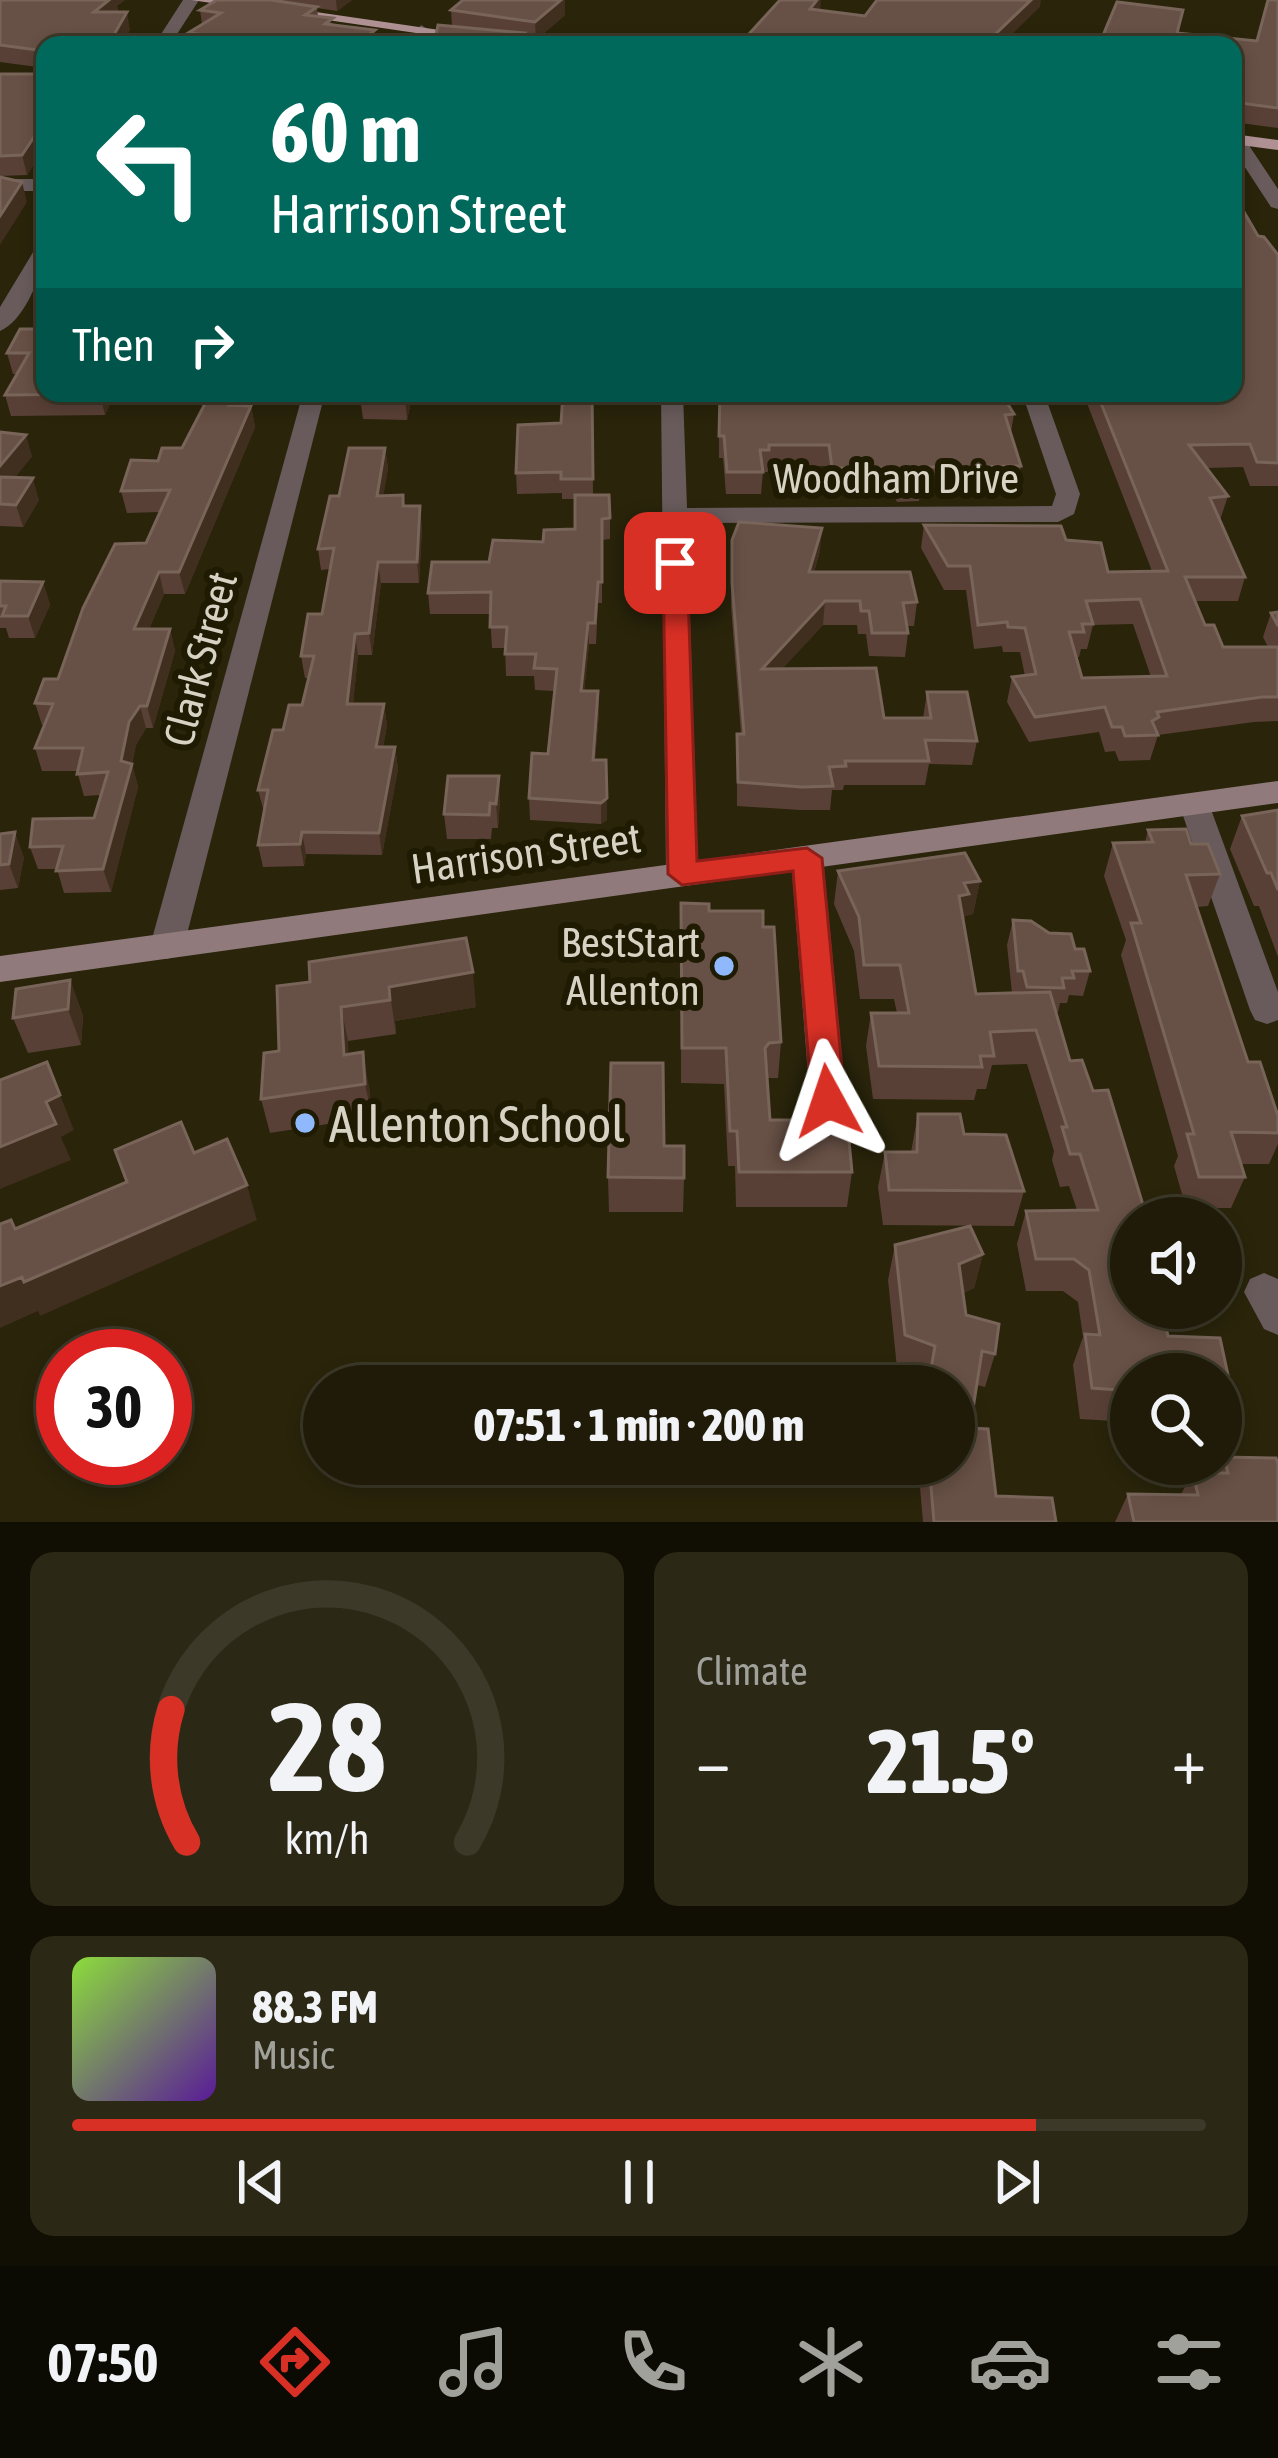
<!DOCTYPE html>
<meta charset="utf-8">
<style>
:root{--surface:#1f1b08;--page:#2c2816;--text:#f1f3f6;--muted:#a1a19c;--line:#3c3929;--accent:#d93025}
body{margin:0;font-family:"Asap Condensed",sans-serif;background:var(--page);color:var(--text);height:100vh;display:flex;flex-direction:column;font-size:45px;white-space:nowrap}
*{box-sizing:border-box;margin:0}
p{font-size:39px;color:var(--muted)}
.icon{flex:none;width:66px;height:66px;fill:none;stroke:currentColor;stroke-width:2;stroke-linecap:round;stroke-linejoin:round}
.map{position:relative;height:1522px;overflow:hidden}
.sheet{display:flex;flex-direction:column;gap:30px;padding:30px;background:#110f04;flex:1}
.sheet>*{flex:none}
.top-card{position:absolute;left:36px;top:36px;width:1206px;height:366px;border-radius:24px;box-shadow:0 6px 18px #0003,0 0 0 3px var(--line);background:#00695c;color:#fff;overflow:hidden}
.tools{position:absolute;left:1110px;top:1197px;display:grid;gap:24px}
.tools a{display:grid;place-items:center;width:132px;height:132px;border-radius:50%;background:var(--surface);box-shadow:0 6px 18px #0003,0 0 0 3px var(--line);font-size:60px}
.speed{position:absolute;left:36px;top:1329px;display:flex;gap:24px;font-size:60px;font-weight:700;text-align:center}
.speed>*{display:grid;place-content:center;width:156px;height:156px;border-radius:50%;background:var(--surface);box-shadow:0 6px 18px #0003,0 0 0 3px var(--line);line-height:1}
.speed .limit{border:18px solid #d22;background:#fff;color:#111}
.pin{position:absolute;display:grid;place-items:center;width:102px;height:102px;color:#fff;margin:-51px;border-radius:24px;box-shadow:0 6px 18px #0006}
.me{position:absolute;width:132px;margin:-66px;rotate:355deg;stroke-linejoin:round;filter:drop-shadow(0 0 9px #0008)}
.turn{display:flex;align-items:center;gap:42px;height:252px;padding:0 36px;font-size:54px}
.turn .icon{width:156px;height:156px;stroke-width:2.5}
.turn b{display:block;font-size:84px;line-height:102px}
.then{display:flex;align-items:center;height:114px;padding:0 36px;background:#0003;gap:24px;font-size:45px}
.big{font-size:90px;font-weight:800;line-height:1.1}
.sheet .tile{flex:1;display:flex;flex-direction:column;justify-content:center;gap:18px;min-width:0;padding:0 42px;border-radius:24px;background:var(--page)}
.sheet .dial{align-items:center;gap:0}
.dial svg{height:312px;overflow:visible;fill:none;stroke:var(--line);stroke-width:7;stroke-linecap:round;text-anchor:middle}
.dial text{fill:var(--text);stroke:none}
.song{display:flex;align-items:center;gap:36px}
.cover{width:144px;height:144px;border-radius:18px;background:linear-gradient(135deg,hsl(90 70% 55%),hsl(270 70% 35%))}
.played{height:12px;border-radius:6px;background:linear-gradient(90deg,var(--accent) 85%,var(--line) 85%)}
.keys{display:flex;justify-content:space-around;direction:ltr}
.heat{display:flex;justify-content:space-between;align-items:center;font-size:66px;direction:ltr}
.sheet .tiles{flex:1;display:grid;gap:30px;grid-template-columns:1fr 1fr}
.tile:last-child{grid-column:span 2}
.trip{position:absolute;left:303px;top:1365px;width:672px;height:120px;border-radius:60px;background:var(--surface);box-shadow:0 6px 18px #0003,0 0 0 3px var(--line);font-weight:800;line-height:120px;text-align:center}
.tab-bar{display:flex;height:192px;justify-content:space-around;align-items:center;background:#0c0b03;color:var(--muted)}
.tab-bar .icon{width:84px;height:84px}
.tab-bar .on{color:var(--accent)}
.tab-bar b{font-size:54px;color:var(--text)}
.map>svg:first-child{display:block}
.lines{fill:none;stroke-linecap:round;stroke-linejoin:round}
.street{fill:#695b5c;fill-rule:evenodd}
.secondary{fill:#907a7b;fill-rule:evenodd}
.primary{fill:#af9194;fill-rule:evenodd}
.wall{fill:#594036;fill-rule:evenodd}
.shaded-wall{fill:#402e1e}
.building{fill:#675045;stroke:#786459;stroke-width:3;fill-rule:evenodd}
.route{fill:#d93025;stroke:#8d1f18;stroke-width:3}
.poi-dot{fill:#90b8fd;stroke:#1f1a02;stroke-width:4.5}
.labels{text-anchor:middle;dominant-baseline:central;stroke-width:12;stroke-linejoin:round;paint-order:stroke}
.street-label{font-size:42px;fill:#d6d3c4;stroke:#1f1a02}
.poi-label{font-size:42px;fill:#d6d3c4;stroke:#1f1a02;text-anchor:end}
.near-poi-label{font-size:51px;fill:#d6d3c4;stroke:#1f1a02;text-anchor:start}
</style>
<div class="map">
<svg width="1278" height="1522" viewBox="0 0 1278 1522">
<rect width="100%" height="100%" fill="#29240a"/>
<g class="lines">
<g class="street">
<polygon points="183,0 199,0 170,45 154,45"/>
<polygon points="421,25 429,30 421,45 405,45"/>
<polygon points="1236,136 1251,140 1250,147 1278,189 1278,209 1271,207 1233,149"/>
<rect x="0" y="179" width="45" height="12"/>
<path d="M45 242C45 269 26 320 0 331V307L38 244Z"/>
<polygon points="303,393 325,393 184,946 179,955 167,959 155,955 150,946"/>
<polygon points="661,393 683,393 687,508 1052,506 1056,494 1022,393 1044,393 1080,494 1074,514 1058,522 687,523 698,874 693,882 671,882 666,874"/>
<polygon points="1194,793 1205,796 1209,804 1278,992 1278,1020 1267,1024 1255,1020 1250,1010 1179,804 1183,796"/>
<polygon points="807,846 818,850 823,858 846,1101 841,1112 828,1116 815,1112 810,1101 791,858 796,850"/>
<polygon points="1264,1273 1278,1279 1278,1335 1264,1329 1244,1292 1250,1279"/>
</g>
<polygon class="secondary" points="1278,781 1278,803 0,982 0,956"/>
<g class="primary">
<polygon points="191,0 233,0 542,45 498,45"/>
<polygon points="1233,134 1278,140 1278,150 1233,144"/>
</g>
</g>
<g class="wall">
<polygon points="0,0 125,0 117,6 118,12 130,30 45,45 45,147 27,175 0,176 0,74 45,74 45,68 0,62"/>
<polygon points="217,0 352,0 337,11 317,8 318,16 376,45 183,45 189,39 188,33 202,24 200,10"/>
<polygon points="463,0 565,0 565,15 536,40 452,26 451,10"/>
<polygon points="1278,0 1278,128 1233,122 1233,45 1178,33 1257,41"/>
<path d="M1233 176 1238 185 1235 197 1258 236 1278 255V486H1250L1243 467 1206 468 1228 496 1220 520 1245 577 1238 601H1195L1205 625 1223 647H1268L1263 637 1271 613 1278 612V721L1254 722 1158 735 1150 760 1119 761 1115 751 1105 752 1099 732 1029 742 1007 702 1012 677 1025 676 1020 652H1003L1002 646 974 649 966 590H944L921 548 924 525 1066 540 1108 572 1152 571 1083 393H1233ZM1133 624 1151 677 1082 678 1076 657H1079L1081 649H1087L1093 625Z"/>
<polygon points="20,329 115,393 105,415 11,416 5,395 17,374 13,374 7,353"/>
<polygon points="203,393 240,406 251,406 255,427 185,594 164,594 149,629 170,629 175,651 153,728 146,728 136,745 132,764 138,787 111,892 64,893 57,869 38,869 30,847 94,818 101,795 84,796 77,771 42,771 35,748 44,725 42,725 35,703 58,679 146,543 160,512 127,513 121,491 158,461 182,448 203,408 201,398"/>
<polygon points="413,393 407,420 363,419 360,397"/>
<polygon points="592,393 593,495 610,518 610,539 602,540 602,603 598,603 596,644 589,644 584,691 598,691 599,713 595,760 606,760 607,820 601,824 530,820 529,798 548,754 555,691 535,690 534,676 506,676 505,648 492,648 490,614 430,614 428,593 489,562 575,529 575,499 562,499 562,493 517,494 516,473"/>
<polygon points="719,393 1014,414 1011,432 1021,466 1017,489 926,489 921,490 919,501 897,502 892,490 830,490 826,466 768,467 768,472 763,472 761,494 726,494 723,458 719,458"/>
<polygon points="0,432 32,456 15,477 39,500 23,527 0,526"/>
<polygon points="385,448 388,468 383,496 403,495 405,506 422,527 419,583 381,583 372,655 358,655 353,704 384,704 387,726 383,747 395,747 398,769 382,855 306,854 304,866 263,867 258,845 264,812 258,790 283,730 302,705 309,678 305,678 301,656 322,614 330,569 321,570 318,549 339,496"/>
<polygon points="732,540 820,551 814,572 917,602 914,626 907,626 908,633 905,657 869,656 866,634 858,634 857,625 823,625 782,669 884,718 923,718 927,692 977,741 972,765 929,764 925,785 844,785 843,790 832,790 830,810 800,810 737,806 737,734 741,734 731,606"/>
<polygon points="0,581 43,582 50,605 35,638 9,638 6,628 0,628"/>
<polygon points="500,800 498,828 492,828 491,839 447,839 444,814"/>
<polygon points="1278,810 1278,957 1259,906 1254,906 1230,849 1242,816"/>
<polygon points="1148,830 1191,844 1220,874 1208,906 1197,907 1248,1062 1278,1116 1278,1144 1269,1164 1241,1164 1245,1177 1231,1208 1186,1208 1174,1166 1178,1156 1121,955 1126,940 1104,876 1113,843 1145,842"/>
<polygon points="0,834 24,857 18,888 0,890"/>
<polygon points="838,871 980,881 973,914 965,916 963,924 976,994 1012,993 1007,945 1013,920 1049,933 1075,949 1090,971 1083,996 1069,995 1067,1003 1060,1003 1058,1012 1055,1012 1070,1061 1168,1336 1228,1375 1221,1388 1221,1374 1131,1374 1131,1422 1080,1419 1073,1365 1083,1337 1078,1302 1063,1291 1026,1291 1017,1244 1026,1211 1077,1210 1069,1186 1060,1187 1052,1160 1054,1151 1027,1064 992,1065 986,1089 977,1089 974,1100 873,1099 866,1046 871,1013 897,1013 894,999 860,999 854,951 834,904"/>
<polygon points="681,903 763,927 781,1042 778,1078 767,1078 770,1120 852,1172 847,1207 736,1207 735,1166 728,1166 724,1084 681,1083"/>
<polygon points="70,980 83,1016 81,1045 28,1053 13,1018"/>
<polygon points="277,986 476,1007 395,1021 396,1034 348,1041 348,1054 369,1086 372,1117 270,1133 261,1099 279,1051"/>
<polygon points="918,1114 964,1134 1024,1191 1014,1226 883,1225 878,1187 885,1152 911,1152"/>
<polygon points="664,1146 684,1178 683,1212 609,1212 608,1177"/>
<polygon points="895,1245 983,1254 974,1288 963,1293 966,1315 995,1354 985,1387 977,1385 970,1428 996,1496 1056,1522 923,1522 918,1464 954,1464 954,1386 925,1386 927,1379 897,1368 888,1280"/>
<polygon points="1224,1457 1278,1522 1115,1522 1128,1494 1181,1494 1193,1473 1215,1473"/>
</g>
<g class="shaded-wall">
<polygon points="106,0 125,0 117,6 118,14 94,12"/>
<polygon points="336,0 352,0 337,11"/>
<polygon points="561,0 565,0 565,15 536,40 535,22"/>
<polygon points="817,0 821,0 820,13 810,9"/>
<polygon points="1031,0 1041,0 1040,7 1001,45 984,45"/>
<polygon points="127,12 130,30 122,45 108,45"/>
<polygon points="375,30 376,45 356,45"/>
<polygon points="524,33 525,45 510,45"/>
<polygon points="45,127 45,147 27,175 22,155 40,128"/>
<polygon points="22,182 27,202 0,245 0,216"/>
<polygon points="100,393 115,393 105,415 100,394"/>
<polygon points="233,393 245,393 233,426 229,405"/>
<polygon points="406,393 413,393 407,420 405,397"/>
<polygon points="251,406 255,427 185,594 179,572"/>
<polygon points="26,435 32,456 0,497 0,466"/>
<polygon points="385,448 388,468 380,517 377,496"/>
<polygon points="929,467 926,489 921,490 922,479 920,469"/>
<polygon points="33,478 39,500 23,527 16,505"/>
<polygon points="420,506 422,527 419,583 417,562"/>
<polygon points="822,528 820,551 807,595 809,572"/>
<polygon points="378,562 381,583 372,655 369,633"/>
<polygon points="159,572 164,594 140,651 134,629"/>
<polygon points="43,582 50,605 35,638 28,616"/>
<polygon points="825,601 823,625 760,693 762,669"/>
<polygon points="588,623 589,644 582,712 581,691"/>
<polygon points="170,629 175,651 153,728 147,706"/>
<polygon points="355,634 358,655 351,726 347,704"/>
<polygon points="598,691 599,713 593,782 593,760"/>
<polygon points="384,704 387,726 379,769 376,747"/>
<polygon points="140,706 146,728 136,745 131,766 132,764 138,787 111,892 103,869 121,761 129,722"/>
<polygon points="395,747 398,769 382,855 379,833"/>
<polygon points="499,776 500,800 498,828 496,804"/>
<polygon points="607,798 607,820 601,824 601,803"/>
<polygon points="15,832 24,857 18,888 9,864"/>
<polygon points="302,832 306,854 304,866 300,844"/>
<polygon points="980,881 973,914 965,916 962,928 959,896 964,883"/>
<polygon points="473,972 476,1007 395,1021 396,1034 389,987"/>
<polygon points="70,980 83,1016 81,1045 68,1009"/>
<polygon points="341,1007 348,1041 351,1089 344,1055"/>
<polygon points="363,1052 369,1086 372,1117 365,1084"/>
<polygon points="47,1062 74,1130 61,1137 71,1160 0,1189 0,1147 46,1102"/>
<polygon points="247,1185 257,1220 40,1316 38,1311 0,1328 0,1286"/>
<polygon points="983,1254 974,1288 950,1298 959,1264"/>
</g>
<g class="building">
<polygon points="0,0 109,0 94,12 127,12 108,45 45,45 45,51 0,45"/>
<polygon points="217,0 271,0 317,7 305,15 333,18 325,24 375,30 356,45 193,45 182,43 197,34 188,33 221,13 200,10"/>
<polygon points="463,0 561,0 535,22 451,10"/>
<polygon points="780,0 817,0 810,9 865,16 877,0 1031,0 984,45 739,45"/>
<polygon points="1268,0 1278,0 1278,108 1233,102 1233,45 1099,45 1117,2 1183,10 1177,33 1257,41"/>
<polygon points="438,25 524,33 510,45 434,45"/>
<polygon points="45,68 45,127 40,128 22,155 0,156 0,74 45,74"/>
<polygon points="0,177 22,182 0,216"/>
<path d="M1233 193 1258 236 1264 237 1278 255V463L1257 462 1250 444 1189 445 1228 496 1210 498 1245 577H1185L1205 625H1214L1223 647H1278V697H1262L1157 712 1159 717 1152 721 1158 735 1125 736 1122 727H1112L1105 707 1035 717 1012 677 1036 674 1025 628 1008 627 1007 622 978 625 970 566H948L924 525 1061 526 1066 540 1101 543 1108 572 1168 571 1097 393H1233V383H1235L1233 381ZM1140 599 1167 676 1082 678 1069 632H1084L1082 624H1093L1086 601Z"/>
<polygon points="45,318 45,393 100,394 5,395 29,353 7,353 20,329 38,329"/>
<polygon points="203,393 233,393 229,405 251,406 179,572 159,572 134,629 170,629 147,706 140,706 129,722 121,761 132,764 103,869 56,871 63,846 30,847 33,819 94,818 108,772 77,774 83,748 35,748 53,704 35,703 44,679 58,679 83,608 115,544 146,543 170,490 121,491 131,460 158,461 162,448 182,448 208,398 201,398"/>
<polygon points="360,393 406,393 405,397 360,397"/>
<polygon points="563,393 592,393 593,479 561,479 561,472 516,473 518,425 561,423"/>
<polygon points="720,393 1001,393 1014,414 1005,415 1021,466 929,467 920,469 922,479 899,479 895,468 832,468 829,445 769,445 769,450 760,450 763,472 727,472 724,436 719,436"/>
<polygon points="0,432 26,435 0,466"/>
<polygon points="349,448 385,448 377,496 403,495 403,506 420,506 417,562 378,562 369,633 355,634 347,704 384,704 376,747 395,747 379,833 302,832 300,844 258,845 268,790 258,790 273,730 283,730 289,705 302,705 314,656 301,656 308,614 322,614 334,548 318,549 330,496 339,496"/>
<polygon points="0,477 33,478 16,505 0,504"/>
<polygon points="575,495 609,495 610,518 602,519 602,582 598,582 595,623 588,623 581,691 598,691 593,760 606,760 607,798 601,803 529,798 532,753 548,754 557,669 534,668 536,654 505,654 507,627 490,627 491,592 428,593 432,562 489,562 493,540 543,542 544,530 575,529"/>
<polygon points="739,522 822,528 809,572 910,572 917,602 903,603 908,633 872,633 869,611 861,611 860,601 825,601 762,669 876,668 884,718 931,718 927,692 967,692 977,741 925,740 929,761 845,761 846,766 829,767 833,786 802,787 738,782 737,734 744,734 732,583 732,540"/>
<polygon points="0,581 43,582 28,616 2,616 6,606 0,606"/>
<polygon points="1278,612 1278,626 1271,613"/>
<polygon points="448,776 499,776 496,804 490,803 489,815 444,814"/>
<polygon points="1278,810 1278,890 1271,873 1267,873 1242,816"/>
<polygon points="1186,829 1191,844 1208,844 1220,874 1186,875 1248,1062 1260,1062 1278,1116 1278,1133 1231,1132 1245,1177 1199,1177 1187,1134 1194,1134 1131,923 1141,923 1113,843 1153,842 1148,830"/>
<polygon points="15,832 9,864 0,865 0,834"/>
<polygon points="965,853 980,881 964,883 969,894 959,896 976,994 1050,992 1070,1061 1082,1060 1093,1091 1108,1090 1147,1218 1131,1218 1131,1308 1162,1308 1168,1336 1220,1338 1228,1375 1131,1374 1131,1391 1092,1388 1085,1334 1100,1335 1089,1270 1074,1259 1036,1259 1026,1211 1098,1210 1080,1154 1070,1154 1062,1127 1067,1127 1036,1030 990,1032 994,1056 980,1056 982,1067 879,1066 871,1013 909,1013 900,965 864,965 859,917 838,871"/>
<polygon points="681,903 709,904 709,911 763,911 763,927 774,927 781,1042 769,1043 765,1048 770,1120 847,1120 852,1172 739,1172 737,1131 730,1131 726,1048 682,1048"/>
<polygon points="1013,920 1031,921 1049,933 1071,934 1075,949 1084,949 1090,971 1072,971 1074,978 1062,978 1064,988 1027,987 1023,971 1018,971"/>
<polygon points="466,938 473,972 389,987 390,1000 341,1007 344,1055 363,1052 365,1084 261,1099 264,1053 279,1051 277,986 310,982 309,962"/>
<polygon points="70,980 68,1009 13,1018 16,989"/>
<polygon points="47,1062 60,1095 46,1102 56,1124 0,1147 0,1080"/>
<polygon points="611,1063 663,1063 664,1146 684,1146 684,1178 608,1177"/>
<polygon points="918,1114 960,1114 964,1134 1006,1135 1024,1191 889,1190 885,1152 917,1152"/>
<polygon points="181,1122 194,1153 227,1139 247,1185 24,1282 22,1277 0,1286 0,1224 11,1220 15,1229 127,1182 115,1150"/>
<polygon points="970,1226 983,1254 959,1264 966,1315 999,1324 995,1354 982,1351 970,1428 988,1429 996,1496 1052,1498 1056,1522 934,1522 929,1464 954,1464 954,1386 928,1386 935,1346 905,1335 895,1245"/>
<polygon points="1224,1457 1276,1458 1278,1464 1278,1522 1134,1522 1128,1494 1198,1495 1193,1473 1228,1473"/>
</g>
<polygon class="route" points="675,556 687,563 697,861 807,848 822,858 845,1101 840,1111 828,1115 817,1111 812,1101 793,871 682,885 668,874 663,563"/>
<g class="poi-dot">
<circle cx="724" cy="966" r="12"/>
<circle cx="305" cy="1123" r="12"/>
</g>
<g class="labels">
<g class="street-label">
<text x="896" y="478">Woodham Drive</text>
<text transform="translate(200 659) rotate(-75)">Clark Street</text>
<text transform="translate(526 853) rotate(-8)">Harrison Street</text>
</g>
<g class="poi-label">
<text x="700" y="942">BestStart<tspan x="700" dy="48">Allenton</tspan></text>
</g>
<g class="near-poi-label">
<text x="329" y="1123">Allenton School</text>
</g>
</g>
</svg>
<div class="tools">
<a><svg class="icon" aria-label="sound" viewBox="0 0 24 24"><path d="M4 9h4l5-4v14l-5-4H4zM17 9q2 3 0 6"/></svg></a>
<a><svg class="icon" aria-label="search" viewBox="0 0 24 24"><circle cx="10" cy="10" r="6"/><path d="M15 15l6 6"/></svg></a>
</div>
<div class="speed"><div class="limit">30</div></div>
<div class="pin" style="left:675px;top:563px;background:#d93025"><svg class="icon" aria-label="arrive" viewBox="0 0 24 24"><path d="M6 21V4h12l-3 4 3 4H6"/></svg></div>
<svg class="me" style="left:828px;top:1101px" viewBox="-20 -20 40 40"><path d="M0-17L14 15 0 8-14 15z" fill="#d93025" stroke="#fff" stroke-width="4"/></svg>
<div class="trip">07:51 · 1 min · 200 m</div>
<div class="top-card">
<div class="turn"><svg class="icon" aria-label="left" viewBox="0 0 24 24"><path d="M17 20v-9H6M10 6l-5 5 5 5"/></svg><div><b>60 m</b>Harrison Street</div></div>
<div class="then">Then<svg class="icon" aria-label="right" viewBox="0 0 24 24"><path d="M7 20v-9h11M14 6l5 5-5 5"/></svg></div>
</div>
</div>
<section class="sheet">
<div class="tiles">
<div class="tile dial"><svg viewBox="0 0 100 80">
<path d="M14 69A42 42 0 1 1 86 69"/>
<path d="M14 69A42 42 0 0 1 10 35" stroke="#d93025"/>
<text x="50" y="56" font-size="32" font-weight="700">28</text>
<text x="50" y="72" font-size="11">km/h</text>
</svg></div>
<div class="tile"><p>Climate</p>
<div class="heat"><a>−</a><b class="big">21.5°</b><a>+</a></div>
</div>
<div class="tile">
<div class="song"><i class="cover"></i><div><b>88.3 FM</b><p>Music</p></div></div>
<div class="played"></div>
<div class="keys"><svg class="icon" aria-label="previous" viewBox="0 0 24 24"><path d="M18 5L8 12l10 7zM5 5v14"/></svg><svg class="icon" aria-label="pause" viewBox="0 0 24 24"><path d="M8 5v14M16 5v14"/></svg><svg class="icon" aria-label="next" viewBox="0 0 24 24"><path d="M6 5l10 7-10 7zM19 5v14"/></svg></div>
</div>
</div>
</section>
<nav class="tab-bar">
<b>07:50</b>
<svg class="icon on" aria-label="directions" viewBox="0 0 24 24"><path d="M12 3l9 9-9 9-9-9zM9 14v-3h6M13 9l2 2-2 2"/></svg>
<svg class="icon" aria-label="music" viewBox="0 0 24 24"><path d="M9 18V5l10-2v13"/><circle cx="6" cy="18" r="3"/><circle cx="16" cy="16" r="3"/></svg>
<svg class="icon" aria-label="phone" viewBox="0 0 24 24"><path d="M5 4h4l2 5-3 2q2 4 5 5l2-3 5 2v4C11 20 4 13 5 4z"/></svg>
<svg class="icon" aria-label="climate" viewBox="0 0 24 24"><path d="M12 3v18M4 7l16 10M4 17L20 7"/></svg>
<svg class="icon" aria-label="car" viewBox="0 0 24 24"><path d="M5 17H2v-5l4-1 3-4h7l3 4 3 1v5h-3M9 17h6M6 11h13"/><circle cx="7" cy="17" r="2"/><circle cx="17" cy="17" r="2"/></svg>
<svg class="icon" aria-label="filters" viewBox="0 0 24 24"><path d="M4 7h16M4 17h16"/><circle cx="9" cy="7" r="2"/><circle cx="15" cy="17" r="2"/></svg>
</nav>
